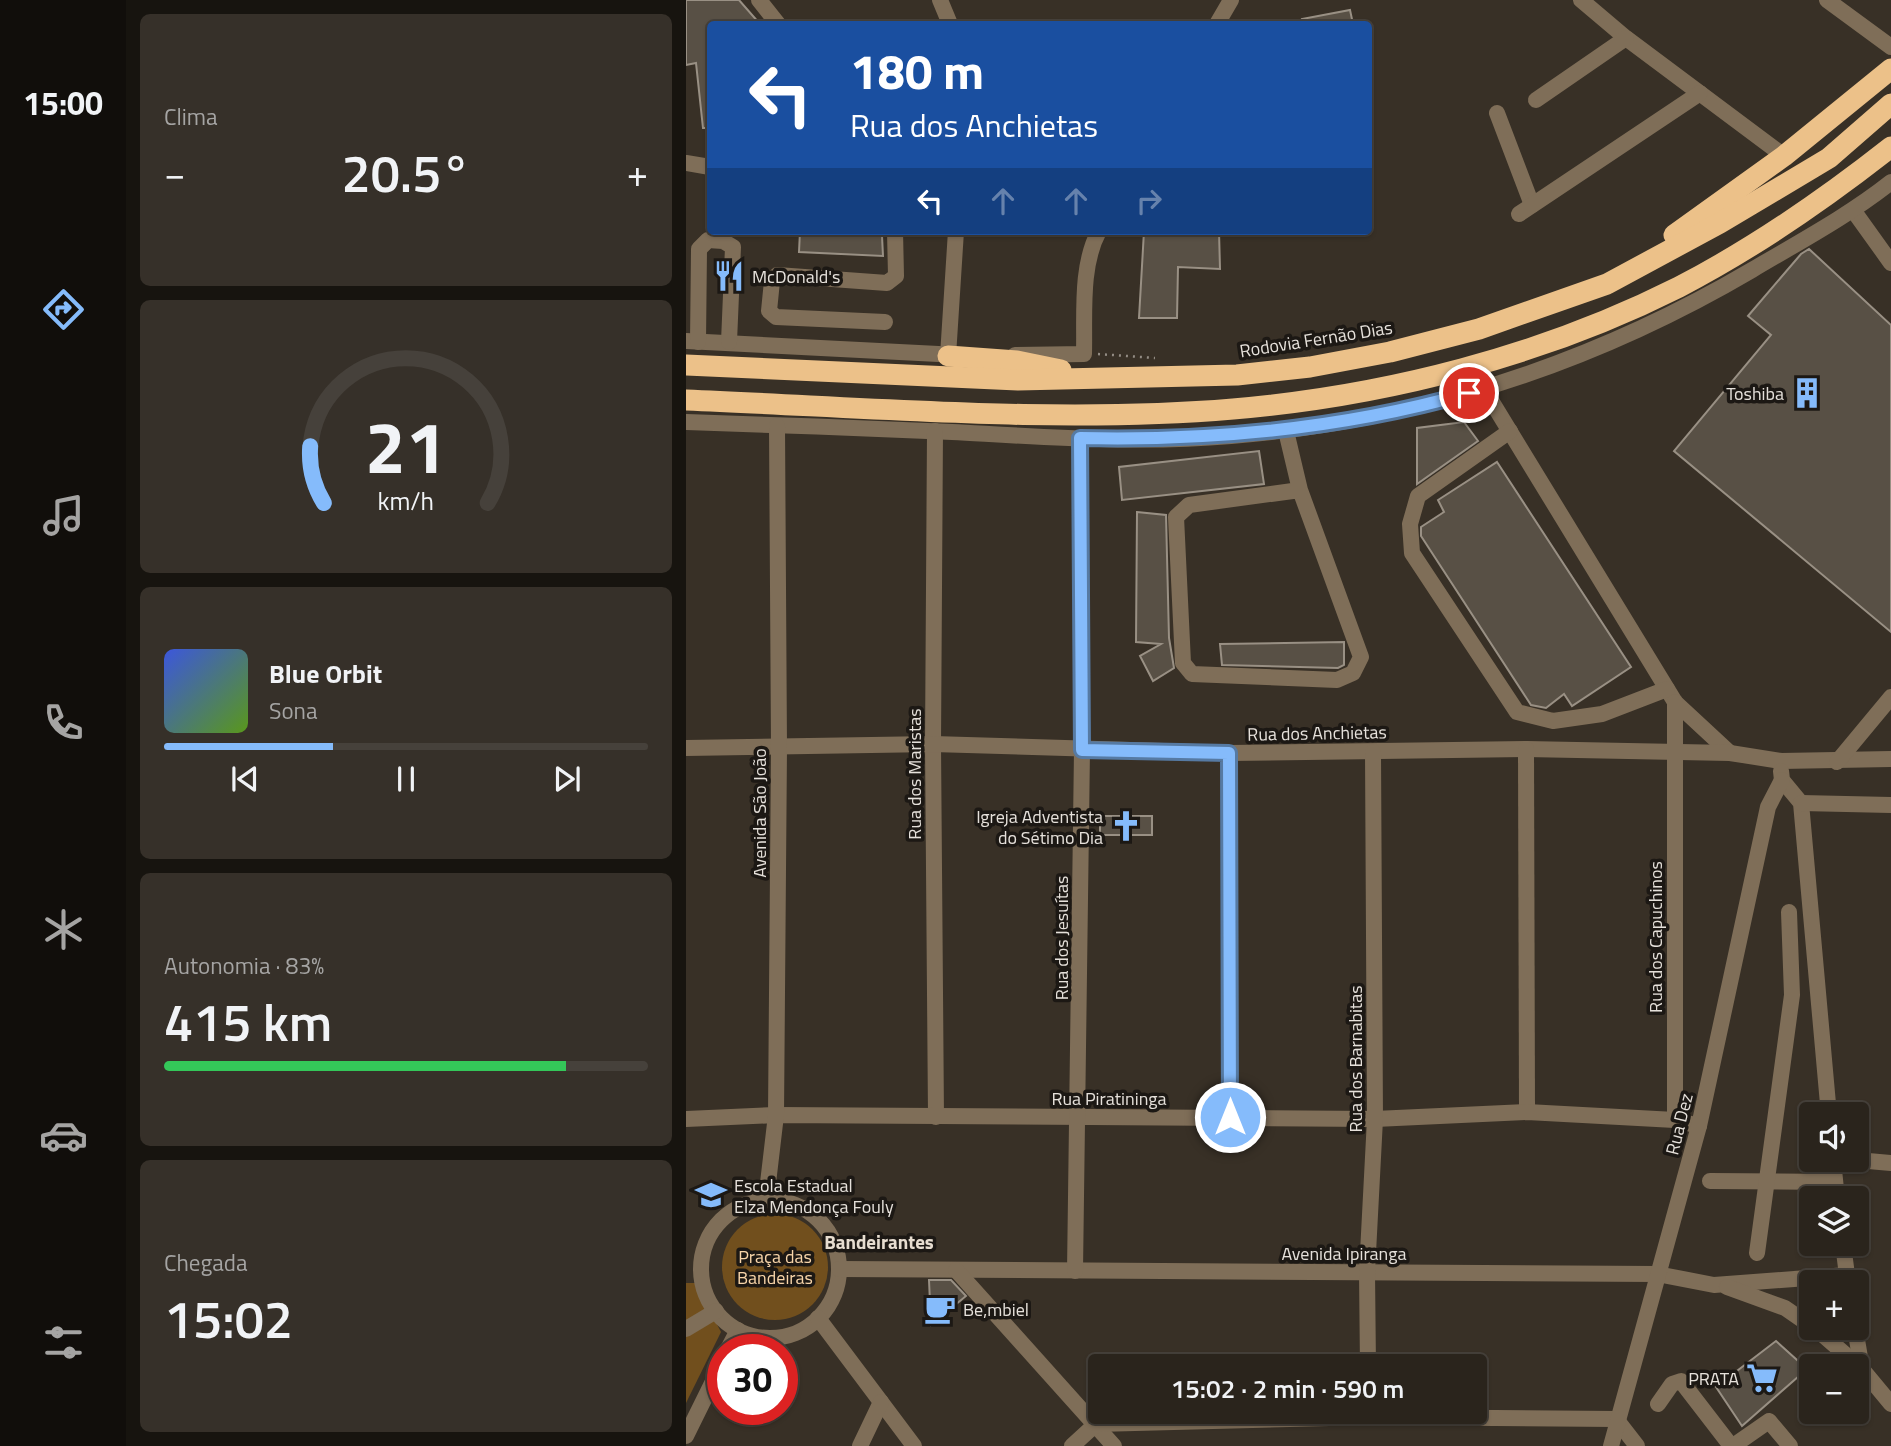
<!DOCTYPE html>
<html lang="pt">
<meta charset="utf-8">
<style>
:root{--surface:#2a241c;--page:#363029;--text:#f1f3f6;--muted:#a5a4a3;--line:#46413b;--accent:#85bbfb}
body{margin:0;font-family:"Titillium Web",sans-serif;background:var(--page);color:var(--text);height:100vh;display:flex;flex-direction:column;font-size:26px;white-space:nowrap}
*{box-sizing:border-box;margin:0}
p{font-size:23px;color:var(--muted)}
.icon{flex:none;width:38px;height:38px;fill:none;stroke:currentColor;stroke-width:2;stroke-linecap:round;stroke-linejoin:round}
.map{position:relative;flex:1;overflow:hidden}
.drawer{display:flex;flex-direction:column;gap:14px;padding:14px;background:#17140f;width:560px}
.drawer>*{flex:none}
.guide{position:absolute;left:21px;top:21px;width:665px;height:214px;border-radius:7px;box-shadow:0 2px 5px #0004,0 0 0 2px var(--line);background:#1a4fa0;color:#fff;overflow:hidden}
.buttons{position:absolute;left:1113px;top:1102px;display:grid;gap:14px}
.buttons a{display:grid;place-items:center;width:70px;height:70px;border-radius:7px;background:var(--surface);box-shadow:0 2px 5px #0004,0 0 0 2px var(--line);font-size:35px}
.speed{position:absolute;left:21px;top:1334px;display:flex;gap:14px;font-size:35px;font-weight:700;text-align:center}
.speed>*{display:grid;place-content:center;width:91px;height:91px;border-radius:50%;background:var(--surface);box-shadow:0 2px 5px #0004,0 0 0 2px var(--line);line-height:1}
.speed .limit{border:10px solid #d22;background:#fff;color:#111}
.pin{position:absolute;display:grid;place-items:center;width:60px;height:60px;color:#fff;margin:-30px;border:4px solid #fff;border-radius:50%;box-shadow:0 2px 7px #0007}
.me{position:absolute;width:77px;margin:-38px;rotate:0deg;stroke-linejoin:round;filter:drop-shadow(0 0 5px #0008)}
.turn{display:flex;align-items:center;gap:24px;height:147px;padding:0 28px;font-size:32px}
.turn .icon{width:91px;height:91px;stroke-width:2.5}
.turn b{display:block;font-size:49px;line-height:60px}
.lanes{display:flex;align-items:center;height:66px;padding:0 28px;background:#0003;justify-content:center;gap:35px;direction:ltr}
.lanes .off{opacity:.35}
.big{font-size:52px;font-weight:600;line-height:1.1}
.drawer .widget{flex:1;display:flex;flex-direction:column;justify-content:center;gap:10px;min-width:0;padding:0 24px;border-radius:10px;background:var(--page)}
.drawer .dial{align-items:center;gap:0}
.dial svg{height:182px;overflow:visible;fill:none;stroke:var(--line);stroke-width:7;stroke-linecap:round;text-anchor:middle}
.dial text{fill:var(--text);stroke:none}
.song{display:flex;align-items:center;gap:21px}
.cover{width:84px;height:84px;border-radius:10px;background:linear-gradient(135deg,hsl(230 70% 55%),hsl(90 70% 35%))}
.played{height:7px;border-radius:4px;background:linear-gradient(90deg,var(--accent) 35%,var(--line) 35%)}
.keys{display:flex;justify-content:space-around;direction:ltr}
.heat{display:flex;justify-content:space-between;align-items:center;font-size:38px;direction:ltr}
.charge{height:10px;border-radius:5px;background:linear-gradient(90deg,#34c759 83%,var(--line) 0)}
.trip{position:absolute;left:402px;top:1354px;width:399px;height:70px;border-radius:7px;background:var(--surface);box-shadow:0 2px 5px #0004,0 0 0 2px var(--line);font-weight:600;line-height:70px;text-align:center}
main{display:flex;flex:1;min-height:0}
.dock{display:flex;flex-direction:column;width:126px;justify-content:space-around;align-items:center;background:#110e0b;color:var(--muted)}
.dock .icon{width:49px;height:49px}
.dock .current{color:var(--accent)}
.dock b{font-size:32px;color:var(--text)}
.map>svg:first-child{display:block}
.green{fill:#714f1d}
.building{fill:#585045;stroke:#999084;stroke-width:2}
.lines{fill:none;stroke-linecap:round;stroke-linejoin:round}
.path{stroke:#938c84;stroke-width:2.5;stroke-dasharray:2 5;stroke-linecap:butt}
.minor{stroke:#7f6e58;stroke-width:16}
.highway{stroke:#ecc189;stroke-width:21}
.route-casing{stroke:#567aa3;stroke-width:18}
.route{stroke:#85bbfb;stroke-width:12}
.labels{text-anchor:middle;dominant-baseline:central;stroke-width:7;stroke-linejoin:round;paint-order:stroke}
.poi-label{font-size:18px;fill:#e6e1db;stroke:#1c1814;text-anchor:start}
.street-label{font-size:18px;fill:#e6e1db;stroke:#1c1814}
.park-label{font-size:18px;fill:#f8d5a9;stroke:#1c1814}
.neighbourhood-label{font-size:19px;font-weight:bold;fill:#e7ddd0;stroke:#1c1814}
</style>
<main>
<nav class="dock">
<b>15:00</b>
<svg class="icon current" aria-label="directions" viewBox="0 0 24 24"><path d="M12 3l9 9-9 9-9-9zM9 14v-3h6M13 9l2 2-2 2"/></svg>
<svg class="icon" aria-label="music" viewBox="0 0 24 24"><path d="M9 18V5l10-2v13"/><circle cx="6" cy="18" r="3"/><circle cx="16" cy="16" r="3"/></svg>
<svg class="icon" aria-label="phone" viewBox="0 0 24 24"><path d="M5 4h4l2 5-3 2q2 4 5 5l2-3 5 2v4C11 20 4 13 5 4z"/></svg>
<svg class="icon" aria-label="climate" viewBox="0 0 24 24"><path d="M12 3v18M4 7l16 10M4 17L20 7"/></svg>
<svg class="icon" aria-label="car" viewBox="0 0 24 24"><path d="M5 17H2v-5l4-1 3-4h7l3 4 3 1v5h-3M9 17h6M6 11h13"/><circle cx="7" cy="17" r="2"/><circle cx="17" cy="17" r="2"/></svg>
<svg class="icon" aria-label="filters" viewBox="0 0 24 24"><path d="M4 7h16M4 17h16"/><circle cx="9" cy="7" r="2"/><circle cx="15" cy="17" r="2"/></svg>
</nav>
<section class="drawer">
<div class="widget"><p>Clima</p>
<div class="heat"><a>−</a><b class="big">20.5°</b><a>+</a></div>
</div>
<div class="widget dial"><svg viewBox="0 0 100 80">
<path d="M14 69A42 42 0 1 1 86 69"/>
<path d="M14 69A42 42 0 0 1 8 44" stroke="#85bbfb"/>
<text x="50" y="56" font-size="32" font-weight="700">21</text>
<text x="50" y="72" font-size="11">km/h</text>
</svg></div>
<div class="widget">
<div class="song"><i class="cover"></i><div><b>Blue Orbit</b><p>Sona</p></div></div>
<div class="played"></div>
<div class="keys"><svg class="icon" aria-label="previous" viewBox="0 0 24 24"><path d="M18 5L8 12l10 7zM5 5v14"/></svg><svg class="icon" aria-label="pause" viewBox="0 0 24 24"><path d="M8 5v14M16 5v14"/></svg><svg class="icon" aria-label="next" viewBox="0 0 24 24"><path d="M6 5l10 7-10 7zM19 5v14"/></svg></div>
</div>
<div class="widget"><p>Autonomia · 83%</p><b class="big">415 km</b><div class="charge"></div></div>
<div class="widget"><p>Chegada</p><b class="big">15:02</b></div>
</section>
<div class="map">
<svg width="1205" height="1446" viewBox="0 0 1205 1446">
<rect width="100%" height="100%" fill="#383026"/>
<g class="green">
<circle cx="89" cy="1267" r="53"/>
<polygon points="0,1283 9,1283 35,1332 0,1403"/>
</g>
<g class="building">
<polygon points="0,0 53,0 74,24 24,24 24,128 17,128 10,63 0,65"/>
<polygon points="664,10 667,24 617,24 616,19"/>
<polygon points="114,231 188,231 188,235 196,236 197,256 113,252"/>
<polygon points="458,231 533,231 534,269 492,267 491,318 453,318"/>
<polygon points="1123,249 1205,325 1205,632 988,451 1085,335 1062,316 1115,254"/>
<polygon points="778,422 792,441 731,484 731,428"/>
<polygon points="573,451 578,484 436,500 433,467"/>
<polygon points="811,462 945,667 886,706 878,694 860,708 845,705 735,536 735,527 758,512 752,500"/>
<polygon points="451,512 480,515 483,638 488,668 467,681 454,656 475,644 450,642"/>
<polygon points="658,642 658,665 652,668 536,665 534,644"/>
<rect x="414" y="816" width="52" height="19"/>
<polygon points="243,1280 265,1280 280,1296 245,1325"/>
<polygon points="1090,1341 1121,1369 1056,1426 1030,1387"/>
</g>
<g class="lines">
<polyline class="path" points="412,354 469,358"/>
<g class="minor">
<polyline points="73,0 92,24"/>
<polyline points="254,0 264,24"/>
<polyline points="895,0 940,38 1098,156"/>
<polyline points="1141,0 1205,47"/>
<polyline points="531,24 545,0"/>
<polyline points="850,100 940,38"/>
<polyline points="811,113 846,205"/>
<polyline points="0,163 24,167"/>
<polyline points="1167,210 1205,263"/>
<polyline points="833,214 1014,93"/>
<polyline points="199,322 90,317 83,311 86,281 91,275 201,283 210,276 209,231"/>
<polyline points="0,341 272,355"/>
<polyline points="12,342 13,249 22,240 37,241 47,247 43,342"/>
<path d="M329 355 398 354C399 315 394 266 413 231"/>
<polyline points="262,356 270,231"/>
<polyline points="798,389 989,702 1044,753"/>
<path d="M0 422C89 425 177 428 266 432 359 437 452 444 545 436 730 421 906 364 1066 270 1113 242 1162 216 1205 182"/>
<polyline points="249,431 247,744 250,1117"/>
<polyline points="600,431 614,490 675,657 667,673 651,680 506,674 497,663 490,517 503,505 614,490"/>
<polyline points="824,431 732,496 724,524 726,553 831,712 867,721 916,714 981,689"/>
<polyline points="0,748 247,744 543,753 840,749 1044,753 1095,761 1205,759"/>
<polyline points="840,749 841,1112"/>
<polyline points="543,753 544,1117"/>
<polyline points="1151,762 1205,697"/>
<polyline points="1095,771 1096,780 1115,803 1143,1115"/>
<polyline points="1115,803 1205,805"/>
<polyline points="0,1119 90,1115 689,1119 841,1112 989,1120 1013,1126"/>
<polyline points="989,1120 989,702"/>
<polyline points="1147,1160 1151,1199"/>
<polyline points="1171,1160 1205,1163"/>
<polyline points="1024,1181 1149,1182"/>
<polyline points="80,1200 90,1115 93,748 91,426"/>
<circle cx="84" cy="1269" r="69"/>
<polyline points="1157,1244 1162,1283"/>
<polyline points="1071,1253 1106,995 1103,912"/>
<polyline points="153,1269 971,1274 1028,1285 1161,1275"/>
<polyline points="270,1270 428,1446"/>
<polyline points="389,1271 396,750 394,438"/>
<polyline points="1041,1287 1099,1308 1125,1326"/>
<polyline points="132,1318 228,1446"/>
<polyline points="1129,1328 1176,1369"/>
<polyline points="1169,1328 1176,1369 1205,1404"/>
<polyline points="0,1329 30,1311"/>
<polyline points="42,1349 52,1330"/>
<polyline points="682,1367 681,1272 689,1119 687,752"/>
<polyline points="972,1404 986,1384 995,1381 1045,1446"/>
<polyline points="0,1436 37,1361"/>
<polyline points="174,1446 195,1402"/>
<polyline points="386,1446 410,1424 683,1417 930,1419 951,1446"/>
<polyline points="925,1446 1013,1126 1082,807 1096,780"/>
<polyline points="1047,1446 1083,1421 1104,1446"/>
</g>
<g class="highway">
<polyline points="988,235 1098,156 1205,69"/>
<polyline points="262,356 331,361 375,370"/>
<polyline points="0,365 332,380 551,375 624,367 704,352 793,329 921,284 1034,223 1143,158 1205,104"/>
<path d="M0 400C178 407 370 424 547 409 700 396 856 356 993 287 1068 248 1139 199 1205 147"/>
</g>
</g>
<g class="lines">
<defs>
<path id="route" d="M544 1117 543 753 396 750 394 438C527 441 656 429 783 393"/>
</defs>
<use href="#route" class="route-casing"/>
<use href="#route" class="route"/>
</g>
<defs>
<symbol id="restaurant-bare" viewBox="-9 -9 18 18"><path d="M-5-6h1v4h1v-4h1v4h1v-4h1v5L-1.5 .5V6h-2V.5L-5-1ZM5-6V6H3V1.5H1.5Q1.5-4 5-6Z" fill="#85bbfb" stroke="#1c1814" stroke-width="2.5" paint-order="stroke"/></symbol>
<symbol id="building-bare" viewBox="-9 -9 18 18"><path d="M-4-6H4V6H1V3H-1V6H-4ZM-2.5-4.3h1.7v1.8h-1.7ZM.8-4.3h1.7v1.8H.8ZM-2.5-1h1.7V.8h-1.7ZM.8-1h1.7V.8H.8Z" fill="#85bbfb" stroke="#1c1814" stroke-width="2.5" paint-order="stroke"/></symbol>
<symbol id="church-bare" viewBox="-9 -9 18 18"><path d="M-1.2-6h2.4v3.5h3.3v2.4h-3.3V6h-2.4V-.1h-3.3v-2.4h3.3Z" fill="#85bbfb" stroke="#1c1814" stroke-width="2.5" paint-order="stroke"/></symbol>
<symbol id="school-bare" viewBox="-9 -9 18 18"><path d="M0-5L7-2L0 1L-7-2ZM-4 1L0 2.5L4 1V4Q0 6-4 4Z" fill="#85bbfb" stroke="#1c1814" stroke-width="2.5" paint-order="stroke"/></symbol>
<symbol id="cafe-bare" viewBox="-9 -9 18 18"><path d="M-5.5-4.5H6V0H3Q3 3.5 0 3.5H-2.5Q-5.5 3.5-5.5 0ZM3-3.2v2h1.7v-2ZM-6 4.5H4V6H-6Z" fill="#85bbfb" stroke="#1c1814" stroke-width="2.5" paint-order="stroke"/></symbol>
<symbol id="supermarket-bare" viewBox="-9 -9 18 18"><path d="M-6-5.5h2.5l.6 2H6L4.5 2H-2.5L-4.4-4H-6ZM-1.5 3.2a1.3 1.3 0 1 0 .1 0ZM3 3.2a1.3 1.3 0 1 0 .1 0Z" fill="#85bbfb" stroke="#1c1814" stroke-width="2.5" paint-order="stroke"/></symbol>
</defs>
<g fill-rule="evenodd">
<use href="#restaurant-bare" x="21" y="254" width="44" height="44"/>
<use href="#building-bare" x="1099" y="371" width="44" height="44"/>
<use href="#church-bare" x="418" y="804" width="44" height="44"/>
<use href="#school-bare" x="3" y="1173" width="44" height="44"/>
<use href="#cafe-bare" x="232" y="1287" width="44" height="44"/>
<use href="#supermarket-bare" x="1054" y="1356" width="44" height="44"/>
</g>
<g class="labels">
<g class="poi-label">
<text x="66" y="276">McDonald's</text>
<text x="1098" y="393" text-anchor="end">Toshiba</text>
<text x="417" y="816" text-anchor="end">Igreja Adventista<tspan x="417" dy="21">do Sétimo Dia</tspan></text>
<text x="48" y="1185">Escola Estadual<tspan x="48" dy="21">Elza Mendonça Fouly</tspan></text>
<text x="277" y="1309">Be,mbiel</text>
<text x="1053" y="1378" text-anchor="end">PRATA</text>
</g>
<g class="street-label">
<text transform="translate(630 339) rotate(-9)">Rodovia Fernão Dias</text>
<text transform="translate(631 733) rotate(-1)">Rua dos Anchietas</text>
<text transform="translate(228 774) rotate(-90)">Rua dos Maristas</text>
<text transform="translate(73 813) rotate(-90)">Avenida São João</text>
<text transform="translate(969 937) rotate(-90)">Rua dos Capuchinos</text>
<text transform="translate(375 938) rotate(-90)">Rua dos Jesuítas</text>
<text transform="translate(669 1059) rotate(-90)">Rua dos Barnabitas</text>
<text x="423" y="1098">Rua Piratininga</text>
<text transform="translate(993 1124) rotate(-76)">Rua Dez</text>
<text x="658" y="1253">Avenida Ipiranga</text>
</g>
<g class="park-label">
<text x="89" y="1256">Praça das<tspan x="89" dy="21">Bandeiras</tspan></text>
</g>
<g class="neighbourhood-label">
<text x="193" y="1241">Bandeirantes</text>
</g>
</g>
</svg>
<div class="buttons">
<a><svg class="icon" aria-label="sound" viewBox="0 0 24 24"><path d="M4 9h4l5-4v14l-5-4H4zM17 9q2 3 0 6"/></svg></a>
<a><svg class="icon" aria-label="layers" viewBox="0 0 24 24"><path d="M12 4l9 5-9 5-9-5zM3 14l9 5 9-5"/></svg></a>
<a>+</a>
<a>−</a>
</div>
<div class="speed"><div class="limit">30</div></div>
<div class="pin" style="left:783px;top:393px;background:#d93025"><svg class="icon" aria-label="arrive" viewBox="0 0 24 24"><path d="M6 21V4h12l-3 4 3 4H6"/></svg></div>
<svg class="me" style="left:544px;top:1117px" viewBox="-20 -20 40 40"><circle r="17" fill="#85bbfb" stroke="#fff" stroke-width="3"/><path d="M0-11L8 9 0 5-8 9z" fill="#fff"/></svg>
<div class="trip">15:02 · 2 min · 590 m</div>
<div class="guide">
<div class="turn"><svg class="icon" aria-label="left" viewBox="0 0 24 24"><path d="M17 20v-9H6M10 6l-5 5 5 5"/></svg><div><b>180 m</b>Rua dos Anchietas</div></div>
<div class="lanes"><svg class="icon" aria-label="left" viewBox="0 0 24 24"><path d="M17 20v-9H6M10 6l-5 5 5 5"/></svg><svg class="icon off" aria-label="ahead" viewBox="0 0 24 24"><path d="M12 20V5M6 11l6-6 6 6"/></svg><svg class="icon off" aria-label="ahead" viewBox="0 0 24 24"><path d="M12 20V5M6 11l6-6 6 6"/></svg><svg class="icon off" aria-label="right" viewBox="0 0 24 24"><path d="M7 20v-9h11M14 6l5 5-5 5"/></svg></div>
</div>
</div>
</main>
